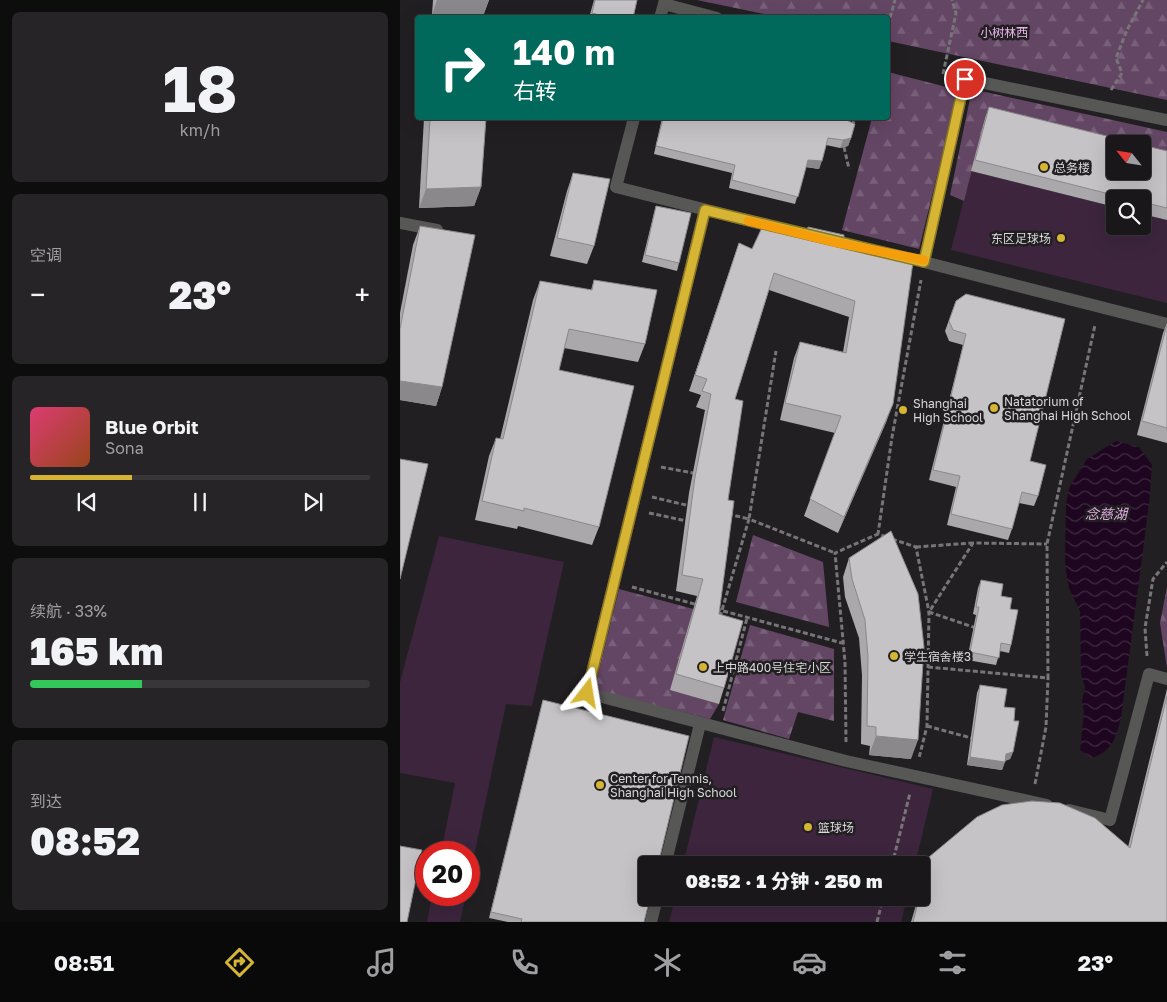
<!DOCTYPE html>
<html lang="zh">
<meta charset="utf-8">
<style>
:root{--surface:#1a171a;--page:#272427;--text:#f1f3f6;--muted:#9f9fa2;--line:#383639;--accent:#d6b534}
body{margin:0;font-family:"Golos Text","Noto Sans SC",sans-serif;background:var(--page);color:var(--text);height:100vh;display:flex;flex-direction:column;font-size:19px;white-space:nowrap}
*{box-sizing:border-box;margin:0}
p{font-size:16px;color:var(--muted)}
.icon{flex:none;width:28px;height:28px;fill:none;stroke:currentColor;stroke-width:2;stroke-linecap:round;stroke-linejoin:round}
.map{position:relative;flex:1;overflow:hidden}
.sheet{display:flex;flex-direction:column;gap:12px;padding:12px;background:#0e0d0e;width:400px}
.sheet>*{flex:none}
.hud{position:absolute;left:15px;top:15px;width:475px;height:105px;border-radius:5px;box-shadow:0 5px 20px #0002,0 0 0 1px var(--line);background:#00695c;color:#fff;overflow:hidden}
.needle{width:32px;rotate:300deg}
.buttons{position:absolute;left:706px;top:135px;display:grid;gap:10px}
.buttons a{display:grid;place-items:center;width:45px;height:45px;border-radius:5px;background:var(--surface);box-shadow:0 5px 20px #0002,0 0 0 1px var(--line);font-size:25px}
.speed{position:absolute;left:15px;top:841px;display:flex;gap:10px;font-size:25px;font-weight:700;text-align:center}
.speed>*{display:grid;place-content:center;width:65px;height:65px;border-radius:50%;background:var(--surface);box-shadow:0 5px 20px #0002,0 0 0 1px var(--line);line-height:1}
.speed .limit{border:8px solid #d22;background:#fff;color:#111}
.pin{position:absolute;display:grid;place-items:center;width:42px;height:42px;color:#fff;margin:-21px;border:2px solid #fff;border-radius:50%;box-shadow:0 1px 5px #0007}
.me{position:absolute;width:55px;margin:-28px;rotate:14deg;stroke-linejoin:round;filter:drop-shadow(0 0 4px #0008)}
.turn{display:flex;align-items:center;gap:18px;height:105px;padding:0 15px;font-size:22px}
.turn .icon{width:65px;height:65px;stroke-width:2.5}
.turn b{display:block;font-size:35px;line-height:42px}
.big{font-size:38px;font-weight:800;line-height:1.1}
.sheet .tile{flex:1;display:flex;flex-direction:column;justify-content:center;gap:8px;min-width:0;padding:0 18px;border-radius:8px;background:var(--page)}
.sheet .dial{align-items:center;gap:0}
.dial b{font-size:65px;line-height:1}
.song{display:flex;align-items:center;gap:15px}
.cover{width:60px;height:60px;border-radius:8px;background:linear-gradient(135deg,hsl(340 70% 55%),hsl(20 70% 35%))}
.played{height:5px;border-radius:2px;background:linear-gradient(90deg,var(--accent) 30%,var(--line) 30%)}
.keys{display:flex;justify-content:space-around;direction:ltr}
.heat{display:flex;justify-content:space-between;align-items:center;font-size:28px;direction:ltr}
.charge{height:8px;border-radius:4px;background:linear-gradient(90deg,#34c759 33%,var(--line) 0)}
.trip{position:absolute;left:238px;top:856px;width:292px;height:50px;border-radius:5px;background:var(--surface);box-shadow:0 5px 20px #0002,0 0 0 1px var(--line);font-weight:800;line-height:50px;text-align:center}
.tabs{display:flex;height:80px;justify-content:space-around;align-items:center;background:#0a090a;color:var(--muted)}
.tabs .icon{width:35px;height:35px}
.tabs .current{color:var(--accent)}
.tabs b{font-size:22px;color:var(--text)}
main{display:flex;flex:1;min-height:0}
.map>svg:first-child{display:block}
.green{fill:#3c253d}
.forest{fill:url(#forest-firs)}
.water{fill:url(#water-waves)}
.lines{fill:none;stroke-linecap:round;stroke-linejoin:round}
.path{stroke:#777577;stroke-width:3;stroke-dasharray:5 2.5;stroke-linecap:butt}
.minor{stroke:#575755;stroke-width:12}
.wall{fill:#aaa8aa}
.shaded-wall{fill:#8b888b}
.building{fill:#c6c3c6;stroke:#8b888b}
.route-casing{stroke:#8b7622;stroke-width:12}
.route{stroke:#d6b534;stroke-width:9}
.slow{stroke:#f59e0b;stroke-width:9}
.poi-dot{fill:#d6b534;stroke:#221f22;stroke-width:2}
.labels{text-anchor:middle;dominant-baseline:central;stroke-width:5;stroke-linejoin:round;paint-order:stroke}
.park-label{font-size:12px;fill:#eab6eb;stroke:#221f22}
.poi-label{font-size:12px;fill:#d9d8d9;stroke:#221f22;text-anchor:start}
.water-label{font-size:14px;font-style:italic;fill:#e0aee1;stroke:#221f22}
</style>
<main>
<section class="sheet">
<div class="tile dial"><b>18</b><p>km/h</p></div>
<div class="tile"><p>空调</p>
<div class="heat"><a>−</a><b class="big">23°</b><a>+</a></div>
</div>
<div class="tile">
<div class="song"><i class="cover"></i><div><b>Blue Orbit</b><p>Sona</p></div></div>
<div class="played"></div>
<div class="keys"><svg class="icon" aria-label="previous" viewBox="0 0 24 24"><path d="M18 5L8 12l10 7zM5 5v14"/></svg><svg class="icon" aria-label="pause" viewBox="0 0 24 24"><path d="M8 5v14M16 5v14"/></svg><svg class="icon" aria-label="next" viewBox="0 0 24 24"><path d="M6 5l10 7-10 7zM19 5v14"/></svg></div>
</div>
<div class="tile"><p>续航 · 33%</p><b class="big">165 km</b><div class="charge"></div></div>
<div class="tile"><p>到达</p><b class="big">08:52</b></div>
</section>
<div class="map">
<svg width="767" height="922" viewBox="0 0 767 922">
<defs>
<pattern id="forest-firs" width="22" height="20" patternUnits="userSpaceOnUse" patternTransform="scale(1.25)"><rect width="22" height="20" fill="#634664"/><path d="M5 1l3.5 6h-7zM16 11l3.5 6h-7z" fill="#79607a"/></pattern>
<pattern id="water-waves" width="16" height="10" patternUnits="userSpaceOnUse" patternTransform="scale(1.25)"><rect width="16" height="10" fill="#1f0620"/><path d="M0 5q4-4 8 0t8 0" fill="none" stroke="#3f2a40"/></pattern>
</defs>
<rect width="100%" height="100%" fill="#221f22"/>
<g class="green">
<polygon points="571,171 715,207 715,226 742,226 743,214 767,220 767,303 551,250"/>
<polygon points="39,536 164,562 132,706 106,704 69,880 69,852 41,852 55,783 0,773 0,682"/>
<polygon points="314,737 533,789 515,865 283,865"/>
<polygon points="32,895 66,895 60,922 27,922"/>
<polygon points="275,898 507,898 501,922 269,922"/>
</g>
<g class="forest">
<polygon points="297,0 767,0 767,100 488,41 488,18 379,17"/>
<polygon points="488,72 558,90 519,249 442,230 472,118 488,118"/>
<polygon points="572,89 767,132 767,162 743,156 742,144 715,144 585,118 564,201 550,195"/>
<polygon points="353,535 423,562 429,627 336,602"/>
<polygon points="767,587 767,668 760,623"/>
<polygon points="219,589 338,621 319,704 310,719 194,690"/>
<polygon points="350,625 434,649 434,721 398,712 389,739 323,720"/>
</g>
<path class="water" d="M716 441 739 447 752 465 749 504 721 718C716 738 712 752 691 758L680 750 684 712 682 701 685 687 681 674 680 611 669 588 665 566 666 505 669 488 687 459Z"/>
<g class="lines">
<g class="path">
<polyline points="488,25 495,0"/>
<polyline points="543,74 556,13 552,0"/>
<polyline points="711,90 722,73 716,58 727,30 743,0"/>
<polyline points="451,125 457,118"/>
<polyline points="444,147 449,169"/>
<polyline points="261,467 293,473"/>
<polyline points="252,497 290,506"/>
<polyline points="249,513 287,521"/>
<polyline points="328,514 349,519 376,351"/>
<polyline points="486,537 478,534 492,437 521,280"/>
<polyline points="492,539 516,547 529,612 527,726 519,758"/>
<polyline points="516,547 572,543"/>
<polyline points="232,587 298,605"/>
<polyline points="316,609 442,643"/>
<polyline points="320,617 349,519 435,553"/>
<polyline points="576,628 529,612 573,543 647,544"/>
<polyline points="747,656 745,628 753,579 767,562"/>
<polyline points="528,667 648,678 647,544 695,325"/>
<polyline points="323,711 347,618"/>
<polyline points="527,726 575,739"/>
<polyline points="446,742 445,662 435,553 478,534"/>
<polyline points="635,784 646,727 648,678"/>
<polyline points="492,865 510,793"/>
<polyline points="477,922 483,898"/>
</g>
<g class="minor">
<polyline points="264,4 317,18"/>
<polyline points="260,18 265,0"/>
<polyline points="234,118 216,187 378,228"/>
<polyline points="767,120 565,79 524,262 767,324"/>
<polyline points="305,210 187,693 446,761 647,805"/>
<polyline points="0,223 37,230"/>
<polyline points="669,810 710,820 749,674 767,679"/>
<polyline points="265,865 300,724"/>
<polyline points="251,922 257,898"/>
</g>
</g>
<g class="wall">
<polygon points="33,0 89,0 83,16 32,15"/>
<polygon points="194,0 237,0 233,18 189,18"/>
<polygon points="589,107 767,151 767,220 742,214 742,199 715,199 715,207 571,171 585,118"/>
<polygon points="24,118 86,118 81,187 74,206 19,208"/>
<polygon points="262,118 442,118 451,138 448,146 440,148 426,145 419,169 406,167 395,204 329,188 332,173 254,154"/>
<polygon points="173,173 194,246 187,264 150,256 167,191"/>
<polygon points="256,206 279,263 277,271 242,262 254,213"/>
<polygon points="20,226 42,387 36,406 0,400 0,313 13,245"/>
<polygon points="408,227 444,242 487,420 438,533 404,516 435,433 380,420 394,358 400,342 443,352 449,317 369,290 335,399 328,500 319,614 324,688 319,704 270,690 297,596 276,591 289,493 305,410 296,407 301,395 289,391 339,243 352,249 405,235"/>
<polygon points="194,280 245,344 238,362 164,348 159,370 199,527 192,545 118,526 117,529 75,520 89,456 96,438 100,439 133,300 140,281 191,290"/>
<polygon points="556,301 630,461 638,496 634,506 619,503 612,529 608,540 547,525 556,487 529,480 563,345 549,341 545,331"/>
<polygon points="767,323 767,443 737,435 763,333"/>
<polygon points="449,558 511,759 469,755 470,746 461,744 462,675 459,638 445,597 443,577"/>
<polygon points="581,580 601,596 610,609 611,645 609,653 600,651 596,665 567,660 576,615 573,614 578,588"/>
<polygon points="580,685 604,707 614,721 613,752 610,759 605,761 602,770 567,765 577,693"/>
<polygon points="767,689 767,922 511,922 518,898 521,898 521,883 524,871 529,857 728,847"/>
<polygon points="143,700 244,922 108,922 89,918"/>
</g>
<g class="shaded-wall">
<polygon points="37,0 89,0 83,16 32,15"/>
<polygon points="451,138 448,146 440,148 443,140"/>
<polygon points="408,160 422,161 419,169 405,167"/>
<polygon points="81,187 74,206 19,208 26,189"/>
<polygon points="0,381 42,387 36,406 0,400"/>
<polygon points="493,404 487,420 438,533 444,517"/>
<polygon points="476,736 518,740 511,759 469,755"/>
<polygon points="613,752 610,759 603,761 606,754"/>
<polygon points="570,757 605,762 602,770 567,765"/>
</g>
<g class="building">
<polygon points="195,0 237,0 233,18 199,18 200,15 192,13"/>
<polygon points="589,107 739,144 715,144 715,171 742,171 742,145 767,151 767,208 742,202 742,199 729,199 575,160"/>
<polygon points="30,118 86,118 81,187 26,189"/>
<polygon points="263,118 442,118 455,124 451,138 443,140 428,138 422,161 408,160 398,197 332,180 335,165 256,146"/>
<polygon points="173,173 210,179 194,246 157,238"/>
<polygon points="256,206 291,213 279,263 245,255"/>
<polygon points="366,219 406,235 408,227 444,235 444,242 514,255 493,404 444,517 410,499 441,416 385,403 400,342 446,353 455,301 374,273 335,399 343,401 328,500 334,501 319,614 343,621 324,688 276,674 303,579 282,575 295,477 311,394 302,391 307,379 295,375 339,243 352,249"/>
<polygon points="20,226 75,235 42,387 0,381 0,329"/>
<polygon points="194,280 257,290 245,344 169,329 159,370 234,386 199,527 124,508 124,511 82,501 96,438 103,439 140,281 192,290"/>
<polygon points="566,294 665,319 630,461 646,465 638,496 622,492 612,529 551,514 560,476 533,470 566,334 553,330 549,321 556,301"/>
<polygon points="767,324 767,428 742,421"/>
<polygon points="0,459 28,464 0,579"/>
<polygon points="491,531 518,594 524,647 518,740 476,736 476,727 467,726 468,657 465,620 452,579 449,558"/>
<polygon points="581,580 603,584 601,596 612,598 610,609 618,610 611,645 601,643 599,658 570,652 579,607 576,607"/>
<polygon points="580,685 607,689 604,707 615,708 614,721 619,721 613,752 606,754 605,762 570,757"/>
<polygon points="767,696 767,922 513,922 519,898 521,898 521,889 529,857 577,817 602,805 632,801 660,803 695,818 730,848"/>
<polygon points="143,700 289,736 258,865 246,865 246,898 250,898 244,922 121,922 122,919 91,912"/>
<polygon points="0,846 22,850 7,922 0,922"/>
</g>
<g class="lines">
<defs>
<polyline id="route" points="187,693 305,210 524,262 565,79"/>
</defs>
<use href="#route" class="route-casing"/>
<use href="#route" class="route"/>
<polyline class="slow" points="348,221 433,242 524,260"/>
</g>
<g class="poi-dot">
<circle cx="644" cy="167" r="5"/>
<circle cx="661" cy="238" r="5"/>
<circle cx="594" cy="408" r="5"/>
<circle cx="503" cy="410" r="5"/>
<circle cx="494" cy="656" r="5"/>
<circle cx="303" cy="667" r="5"/>
<circle cx="200" cy="785" r="5"/>
<circle cx="408" cy="827" r="5"/>
</g>
<g class="labels">
<g class="park-label">
<text x="604" y="32">小树林西</text>
</g>
<g class="poi-label">
<text x="654" y="167">总务楼</text>
<text x="651" y="238" text-anchor="end">东区足球场</text>
<text x="604" y="401">Natatorium of<tspan x="604" dy="14">Shanghai High School</tspan></text>
<text x="513" y="403">Shanghai<tspan x="513" dy="14">High School</tspan></text>
<text x="504" y="656">学生宿舍楼3</text>
<text x="313" y="667">上中路400号住宅小区</text>
<text x="210" y="778">Center for Tennis,<tspan x="210" dy="14">Shanghai High School</tspan></text>
<text x="418" y="827">篮球场</text>
</g>
<g class="water-label">
<text x="706" y="513">念慈湖</text>
</g>
</g>
</svg>
<div class="buttons">
<a><svg class="needle" viewBox="-14 -14 28 28"><path d="M0-13l5 13h-10z" fill="#e53935"/><path d="M0 13l5-13h-10z" fill="#9f9fa2"/></svg></a>
<a><svg class="icon" aria-label="search" viewBox="0 0 24 24"><circle cx="10" cy="10" r="6"/><path d="M15 15l6 6"/></svg></a>
</div>
<div class="speed"><div class="limit">20</div></div>
<div class="pin" style="left:565px;top:79px;background:#d93025"><svg class="icon" aria-label="arrive" viewBox="0 0 24 24"><path d="M6 21V4h12l-3 4 3 4H6"/></svg></div>
<svg class="me" style="left:187px;top:693px" viewBox="-20 -20 40 40"><path d="M0-17L14 15 0 8-14 15z" fill="#d6b534" stroke="#fff" stroke-width="4"/></svg>
<div class="trip">08:52 · 1 分钟 · 250 m</div>
<div class="hud">
<div class="turn"><svg class="icon" aria-label="right" viewBox="0 0 24 24"><path d="M7 20v-9h11M14 6l5 5-5 5"/></svg><div><b>140 m</b>右转</div></div>
</div>
</div>
</main>
<nav class="tabs">
<b>08:51</b>
<svg class="icon current" aria-label="directions" viewBox="0 0 24 24"><path d="M12 3l9 9-9 9-9-9zM9 14v-3h6M13 9l2 2-2 2"/></svg>
<svg class="icon" aria-label="music" viewBox="0 0 24 24"><path d="M9 18V5l10-2v13"/><circle cx="6" cy="18" r="3"/><circle cx="16" cy="16" r="3"/></svg>
<svg class="icon" aria-label="phone" viewBox="0 0 24 24"><path d="M5 4h4l2 5-3 2q2 4 5 5l2-3 5 2v4C11 20 4 13 5 4z"/></svg>
<svg class="icon" aria-label="climate" viewBox="0 0 24 24"><path d="M12 3v18M4 7l16 10M4 17L20 7"/></svg>
<svg class="icon" aria-label="car" viewBox="0 0 24 24"><path d="M5 17H2v-5l4-1 3-4h7l3 4 3 1v5h-3M9 17h6M6 11h13"/><circle cx="7" cy="17" r="2"/><circle cx="17" cy="17" r="2"/></svg>
<svg class="icon" aria-label="filters" viewBox="0 0 24 24"><path d="M4 7h16M4 17h16"/><circle cx="9" cy="7" r="2"/><circle cx="15" cy="17" r="2"/></svg>
<b>23°</b>
</nav>
